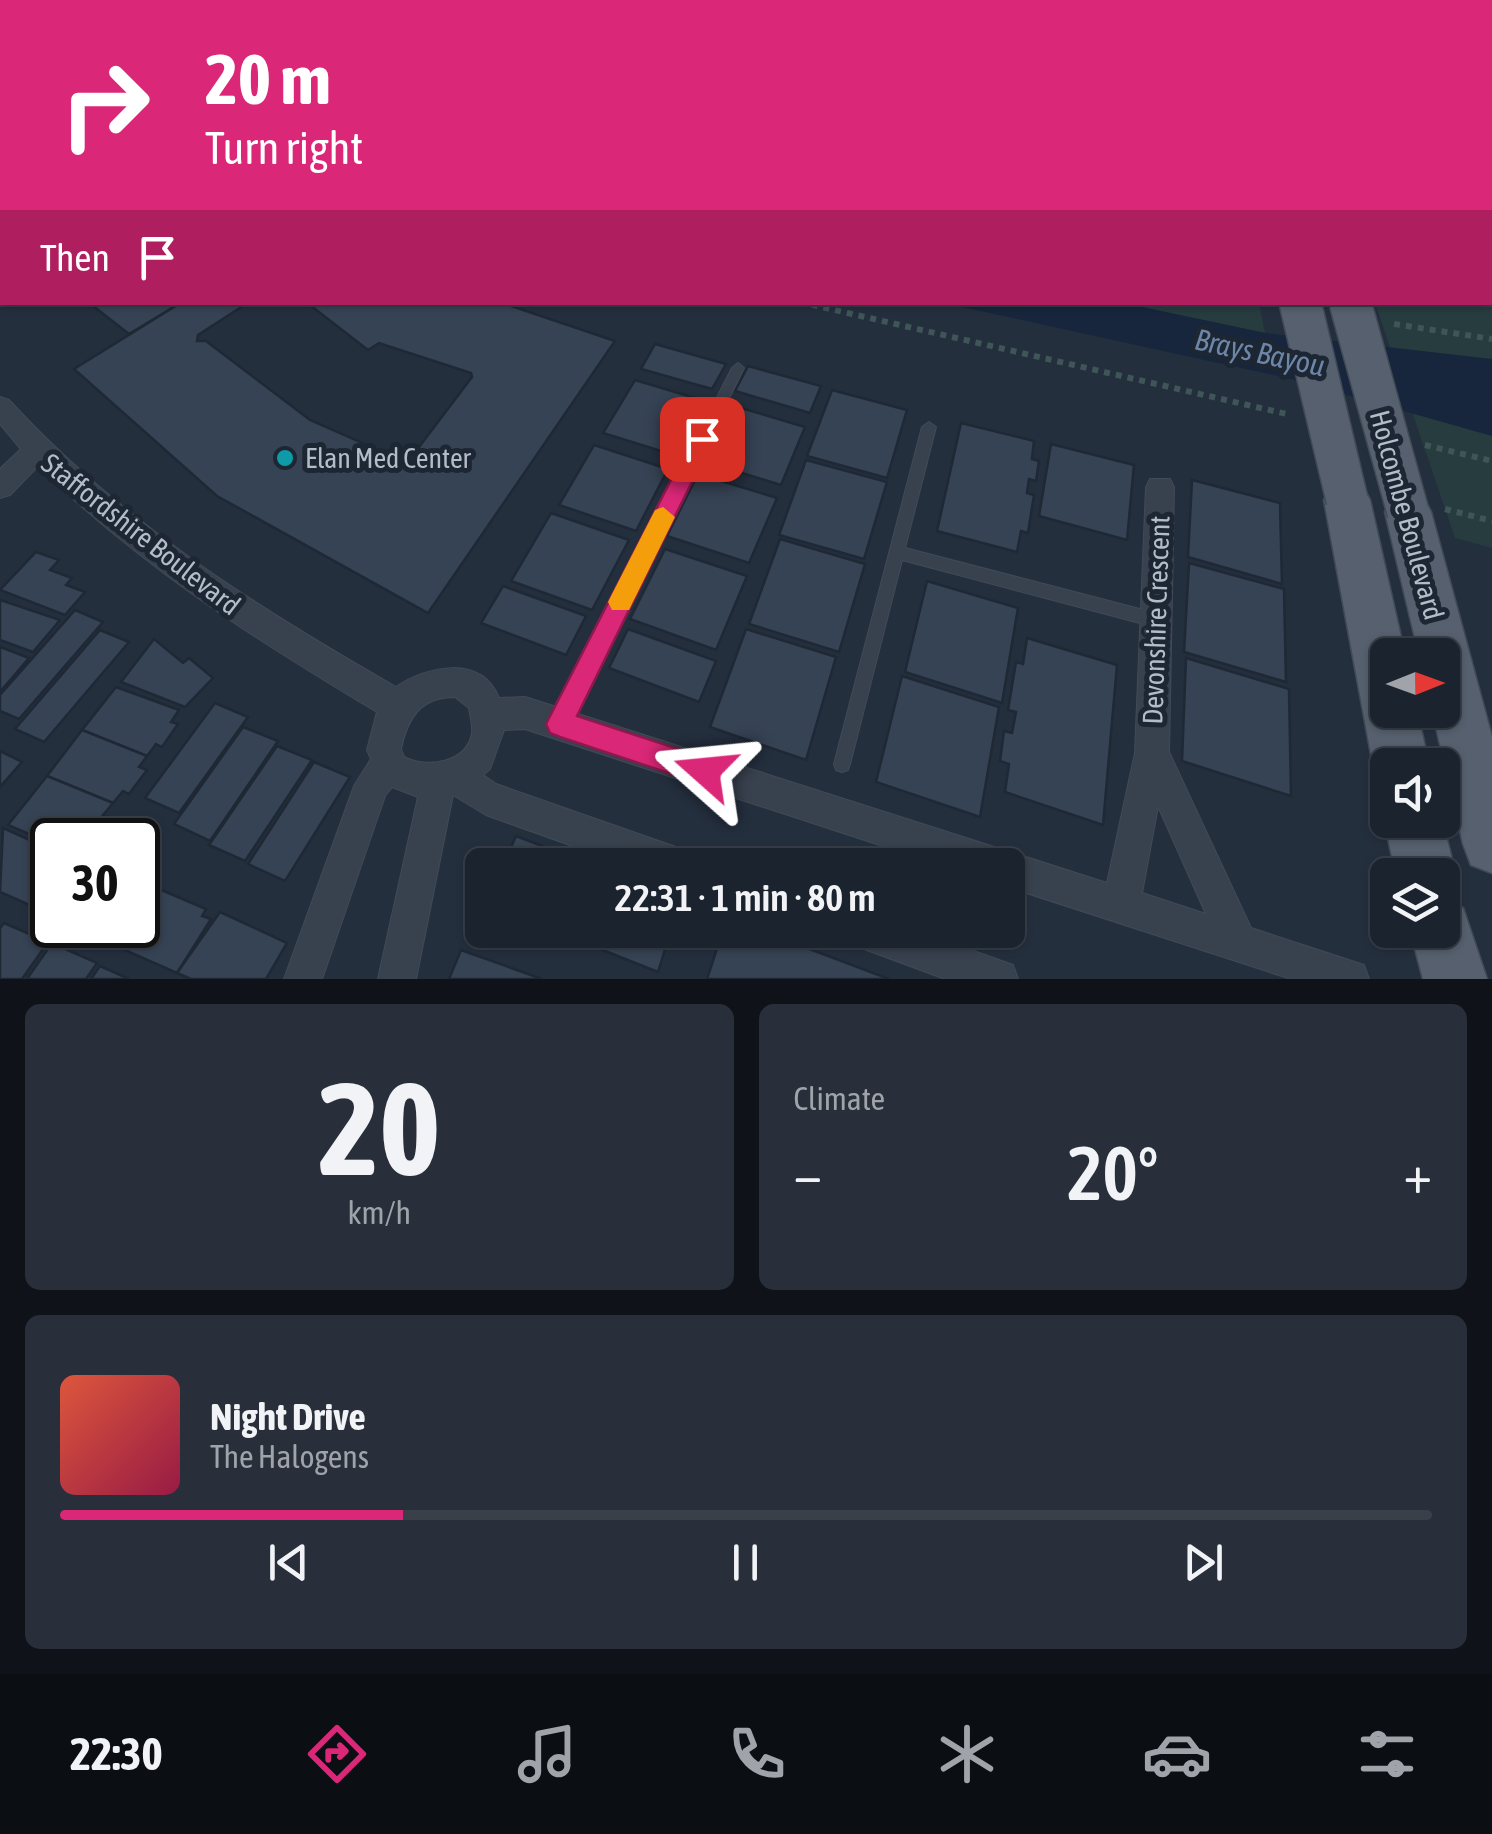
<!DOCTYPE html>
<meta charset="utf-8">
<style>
:root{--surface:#1b232e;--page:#282f3a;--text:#f1f3f6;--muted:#a0a4aa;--line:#39404a;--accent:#db2777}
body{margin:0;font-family:"Asap Condensed",sans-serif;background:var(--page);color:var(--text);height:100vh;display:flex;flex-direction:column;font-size:38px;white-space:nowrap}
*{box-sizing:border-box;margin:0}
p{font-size:32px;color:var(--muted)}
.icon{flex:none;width:55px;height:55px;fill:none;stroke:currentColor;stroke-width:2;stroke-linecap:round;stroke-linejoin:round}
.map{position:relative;height:979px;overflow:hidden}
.sheet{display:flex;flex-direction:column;gap:25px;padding:25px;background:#0f1319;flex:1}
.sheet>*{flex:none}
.top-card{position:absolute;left:0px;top:0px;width:1492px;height:305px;box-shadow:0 2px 8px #0004,0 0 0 2px var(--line);background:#db2777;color:#fff;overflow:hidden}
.needle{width:65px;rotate:89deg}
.tools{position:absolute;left:1370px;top:638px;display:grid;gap:20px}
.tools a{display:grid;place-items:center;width:90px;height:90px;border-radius:15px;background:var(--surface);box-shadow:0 2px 8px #0004,0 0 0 2px var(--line);font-size:50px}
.speed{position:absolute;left:30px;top:818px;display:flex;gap:20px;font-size:50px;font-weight:700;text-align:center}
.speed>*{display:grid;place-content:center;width:130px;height:130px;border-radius:50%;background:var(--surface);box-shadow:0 2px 8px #0004,0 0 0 2px var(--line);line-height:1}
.speed .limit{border:5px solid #111;border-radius:15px;background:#fff;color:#111}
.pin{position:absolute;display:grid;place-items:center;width:85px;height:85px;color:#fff;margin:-42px;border-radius:20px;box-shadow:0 5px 15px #0006}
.me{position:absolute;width:110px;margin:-55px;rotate:288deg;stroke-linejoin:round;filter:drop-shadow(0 0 8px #0008)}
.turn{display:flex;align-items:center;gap:35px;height:210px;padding:0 40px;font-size:45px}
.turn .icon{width:130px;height:130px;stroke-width:2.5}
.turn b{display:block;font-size:70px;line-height:85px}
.then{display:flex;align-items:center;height:95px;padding:0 40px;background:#0003;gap:20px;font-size:38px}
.big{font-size:75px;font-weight:600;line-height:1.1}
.sheet .widget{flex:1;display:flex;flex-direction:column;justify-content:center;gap:15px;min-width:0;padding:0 35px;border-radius:15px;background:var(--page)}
.sheet .dial{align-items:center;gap:0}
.dial b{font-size:130px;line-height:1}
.song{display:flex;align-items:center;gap:30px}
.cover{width:120px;height:120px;border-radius:15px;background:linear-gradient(135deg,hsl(10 70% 55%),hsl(340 70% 35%))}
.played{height:10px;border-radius:5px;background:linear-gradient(90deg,var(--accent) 25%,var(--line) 25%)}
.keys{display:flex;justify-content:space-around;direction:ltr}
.heat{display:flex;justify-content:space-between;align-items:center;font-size:55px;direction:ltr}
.sheet .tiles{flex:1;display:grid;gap:25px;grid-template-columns:1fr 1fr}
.widget:last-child{grid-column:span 2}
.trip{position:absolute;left:465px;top:848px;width:560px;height:100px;border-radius:15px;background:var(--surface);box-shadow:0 2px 8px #0004,0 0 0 2px var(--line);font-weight:600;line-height:100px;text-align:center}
.tab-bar{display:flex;height:160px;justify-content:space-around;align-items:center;background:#0b0e12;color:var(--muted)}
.tab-bar .icon{width:70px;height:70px}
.tab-bar .current{color:var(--accent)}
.tab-bar b{font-size:45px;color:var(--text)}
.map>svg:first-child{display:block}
.green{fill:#263c3f}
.water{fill:#17263c}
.building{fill:#364354;stroke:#1f2835;stroke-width:2.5}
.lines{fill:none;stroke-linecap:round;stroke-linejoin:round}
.service-casing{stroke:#414a57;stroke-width:2}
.minor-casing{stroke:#414a57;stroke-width:2}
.secondary-casing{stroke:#414a57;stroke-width:2}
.primary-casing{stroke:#414a57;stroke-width:3}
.path{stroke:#3f5557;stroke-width:6;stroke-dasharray:6 6;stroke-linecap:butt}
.service{fill:#38414e;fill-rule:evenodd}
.minor{fill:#38414e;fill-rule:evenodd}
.secondary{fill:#465061;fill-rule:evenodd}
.primary{fill:#56606e;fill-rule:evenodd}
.primary-bridge-casing{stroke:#414a57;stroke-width:44;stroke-linecap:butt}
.primary-bridge{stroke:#56606e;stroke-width:41}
.route{fill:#db2777;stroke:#8e194d;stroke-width:2.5}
.slow{fill:#f59e0b}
.culture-dot{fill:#0f9aa8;stroke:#1d2633;stroke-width:4}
.labels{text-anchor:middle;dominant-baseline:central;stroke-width:10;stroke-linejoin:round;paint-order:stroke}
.poi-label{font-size:28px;fill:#b4bcc9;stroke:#1d2633;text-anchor:start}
.street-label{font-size:28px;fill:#b4bcc9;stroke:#1d2633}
.water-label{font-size:30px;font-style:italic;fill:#6d86a8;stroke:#1d2633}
</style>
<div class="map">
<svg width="1492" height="979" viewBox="0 0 1492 979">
<rect width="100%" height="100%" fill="#242f3e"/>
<g class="green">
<polygon points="1490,102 1492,103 1492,548 1455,538 1375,303 1490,302"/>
<polygon points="1123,303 1259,303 1265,333"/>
</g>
<polygon class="water" points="944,303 1123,303 1265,333 1492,359 1492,436 1287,378"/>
<g class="building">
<polygon points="512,0 875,0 884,2 509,2"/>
<polygon points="88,302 182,302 129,334"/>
<polygon points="182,302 249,302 198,335 197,341 206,341 310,420 401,460 413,455 472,377 471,373 379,343 368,350 306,302 499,302 615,341 428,613 217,496 74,369"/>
<polygon points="655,344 726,364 712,389 641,369"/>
<polygon points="748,366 821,386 810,413 735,391"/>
<polygon points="635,380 705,401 677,456 603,433"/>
<polygon points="832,390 907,410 887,478 807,456"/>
<polygon points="731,405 805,427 781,485 703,461"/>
<polygon points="961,423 1034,441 1032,459 1039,461 1036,481 1029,479 1027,493 1034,495 1028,533 1021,531 1017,552 937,531"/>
<polygon points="1051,444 1134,465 1127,540 1039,516"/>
<polygon points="594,445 668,469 636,531 559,505"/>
<polygon points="806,460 887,482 864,559 779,535"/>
<polygon points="698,474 777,498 749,563 667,536"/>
<polygon points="1192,480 1280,503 1282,584 1188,557"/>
<polygon points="551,513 629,540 592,610 511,581"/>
<polygon points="780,539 865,564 839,652 749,624"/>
<polygon points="665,549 747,576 716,650 630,619"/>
<polygon points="36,552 59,560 50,570 72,578 66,585 85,592 65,615 0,590"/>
<polygon points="1189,563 1284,589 1286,682 1184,652"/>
<polygon points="927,581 1018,608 1002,703 905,672"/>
<polygon points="503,586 586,616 566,655 481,623"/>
<polygon points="0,600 60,620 33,652 0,640"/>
<polygon points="75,610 103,622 19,719 0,711 0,695"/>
<polygon points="628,629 716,661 699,702 609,668"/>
<polygon points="746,629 836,657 806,760 710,727"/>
<polygon points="100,630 129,642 44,742 15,729"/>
<polygon points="1027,638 1117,665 1103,825 1005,792 1009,764 1000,761 1004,731 1012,733 1016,712 1008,710 1016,662 1023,664"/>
<polygon points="154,639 183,663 189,658 213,678 185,707 121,682"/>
<polygon points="0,647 29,658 0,692"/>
<polygon points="1186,658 1289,689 1291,796 1182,761"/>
<polygon points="902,676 999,707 980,817 876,782"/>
<polygon points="116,687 179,710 171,722 178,724 162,747 156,744 147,756 82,730"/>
<polygon points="215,703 248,717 179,813 145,798"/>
<polygon points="243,727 278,741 210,841 174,824"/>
<polygon points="82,730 147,756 139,767 147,770 129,794 123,791 113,803 47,776"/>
<polygon points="277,746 312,760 245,861 209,845"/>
<polygon points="0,751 22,762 0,787"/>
<polygon points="314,762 350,777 285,881 248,864"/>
<polygon points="47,776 113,803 103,815 111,819 95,840 52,840 52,844 8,825"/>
<polygon points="3,828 52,850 52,898 43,911 0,892"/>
<polygon points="516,836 592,865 503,865"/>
<polygon points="152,886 206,909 202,916 211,919 177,973 68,925 138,925 138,892 145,895"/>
<polygon points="220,912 287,943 266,979 191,979 177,973"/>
<polygon points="4,923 48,942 22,979 0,979 0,928"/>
<polygon points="552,930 671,930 658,972"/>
<polygon points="723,930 759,930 889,979 707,979"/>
<polygon points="52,943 97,963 86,979 27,979"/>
<polygon points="461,950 542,979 449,979"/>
<polygon points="100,966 129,979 91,979"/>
</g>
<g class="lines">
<defs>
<g id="service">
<rect x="985" y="0" width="8" height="2"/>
<polygon points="1387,0 1399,0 1401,2 1390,2"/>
<polygon points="1427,0 1440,0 1442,2 1431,2"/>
<polygon points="1490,29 1492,30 1492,36 1490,35"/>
<polygon points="738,363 744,368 565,730 559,732 553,730 551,724 553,718 732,368"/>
<polygon points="929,422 936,427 905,548 1155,613 1160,615 1163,620 1160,625 1155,627 902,560 850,764 848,770 842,772 836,770 834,764 922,427"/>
</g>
<g id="minor">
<path d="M0 397 9 400C120 521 254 606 396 687 427 666 481 654 499 698L525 697 1107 883 1135 753 1146 487 1150 479H1170L1174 487 1169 752 1251 928 1364 965 1369 979H1291L1008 887V865H941L525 729 504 730 490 769 483 775 496 784 690 852 695 865H626L486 815 453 795 416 979H378L418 797 392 787 385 796 322 979H284L354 786 371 759 367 750 377 712C256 640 139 565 38 466L10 495 0 498V469L21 449 0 424ZM455 697 469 708C470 715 473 726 472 733 468 763 426 769 404 757L401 749C407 719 420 697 455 697ZM1158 806 1206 914 1142 893Z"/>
<polygon points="842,930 914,930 1013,965 1018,979 945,979 848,943"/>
</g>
<g id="secondary">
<polygon points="1171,0 1205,0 1206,2 1173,2"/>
<polygon points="1258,0 1291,0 1292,2 1260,2"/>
<rect x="1490" y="85" width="2" height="17"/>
</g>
<g id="primary">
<polygon points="1151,0 1177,0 1178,2 1152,2"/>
<polygon points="1208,0 1234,0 1235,2 1209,2"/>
<polygon points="1347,481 1363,487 1370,500 1405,655 1388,655 1388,710 1417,710 1429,765 1388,765 1388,787 1381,785 1373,765 1324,500 1331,487"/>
<polygon points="1408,493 1424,498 1431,512 1492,737 1492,873 1471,865 1463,844 1432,710 1442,710 1442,655 1419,655 1385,512 1392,498"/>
<polygon points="1388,812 1388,820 1442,820 1456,875 1447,896 1442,898 1442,875 1396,875 1384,820"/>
<polygon points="1442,900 1463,908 1487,979 1423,979 1410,930 1442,930"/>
</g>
</defs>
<use href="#service" class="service-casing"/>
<use href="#minor" class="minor-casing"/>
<use href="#secondary" class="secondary-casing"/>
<use href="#primary" class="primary-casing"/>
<g class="path">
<polyline points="800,302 1291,415"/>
<polyline points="1394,324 1492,339"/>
<polyline points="1425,445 1492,461"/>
<polyline points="1445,509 1492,521"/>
</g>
<use href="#service" class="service"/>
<use href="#minor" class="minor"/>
<use href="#secondary" class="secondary"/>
<use href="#primary" class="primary"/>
<defs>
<g id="primary-bridge">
<polyline points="1300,302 1347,500"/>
<polyline points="1350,302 1408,512"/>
</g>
</defs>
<use href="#primary-bridge" class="primary-bridge-casing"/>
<use href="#primary-bridge" class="primary-bridge"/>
</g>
<polygon class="route" points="702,430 713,439 577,716 715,761 719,771 715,781 705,785 560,737 550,733 546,724 695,433"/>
<polygon class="slow" points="663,507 675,517 629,610 612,610 608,602 612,594 655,510"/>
<circle class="culture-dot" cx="285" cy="458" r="10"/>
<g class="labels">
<g class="poi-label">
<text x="305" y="458">Elan Med Center</text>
</g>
<g class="street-label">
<text transform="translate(1407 515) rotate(75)">Holcombe Boulevard</text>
<text transform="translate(141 534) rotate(38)">Staffordshire Boulevard</text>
<text transform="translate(1156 620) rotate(-88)">Devonshire Crescent</text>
</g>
<g class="water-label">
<text transform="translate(1260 352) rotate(12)">Brays Bayou</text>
</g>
</g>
</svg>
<div class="tools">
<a><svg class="needle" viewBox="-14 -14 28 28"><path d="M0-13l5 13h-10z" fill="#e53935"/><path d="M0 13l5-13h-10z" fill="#a0a4aa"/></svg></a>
<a><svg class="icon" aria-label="sound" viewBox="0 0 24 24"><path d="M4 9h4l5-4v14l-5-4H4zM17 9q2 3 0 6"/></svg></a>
<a><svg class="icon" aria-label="layers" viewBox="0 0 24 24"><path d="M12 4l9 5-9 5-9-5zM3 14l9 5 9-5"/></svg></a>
</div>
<div class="speed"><div class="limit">30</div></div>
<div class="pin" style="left:702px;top:439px;background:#d93025"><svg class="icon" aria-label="arrive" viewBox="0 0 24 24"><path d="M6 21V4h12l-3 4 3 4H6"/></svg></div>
<svg class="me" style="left:705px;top:771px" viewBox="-20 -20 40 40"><path d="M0-17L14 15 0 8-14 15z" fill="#db2777" stroke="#fff" stroke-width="4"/></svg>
<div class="trip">22:31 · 1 min · 80 m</div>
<div class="top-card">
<div class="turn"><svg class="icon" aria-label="right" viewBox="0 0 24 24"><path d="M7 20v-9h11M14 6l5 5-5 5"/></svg><div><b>20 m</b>Turn right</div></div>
<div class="then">Then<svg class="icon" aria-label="arrive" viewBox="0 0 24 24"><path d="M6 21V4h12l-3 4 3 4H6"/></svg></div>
</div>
</div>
<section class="sheet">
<div class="tiles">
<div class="widget dial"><b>20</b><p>km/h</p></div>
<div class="widget"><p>Climate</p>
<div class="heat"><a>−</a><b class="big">20°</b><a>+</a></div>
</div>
<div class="widget">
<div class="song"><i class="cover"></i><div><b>Night Drive</b><p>The Halogens</p></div></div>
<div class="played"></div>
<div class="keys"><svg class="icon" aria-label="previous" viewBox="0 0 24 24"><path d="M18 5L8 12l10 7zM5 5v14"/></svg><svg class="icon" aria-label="pause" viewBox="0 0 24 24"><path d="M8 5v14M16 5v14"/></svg><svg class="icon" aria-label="next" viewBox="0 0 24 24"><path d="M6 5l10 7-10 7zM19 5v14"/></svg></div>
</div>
</div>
</section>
<nav class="tab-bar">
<b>22:30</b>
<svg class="icon current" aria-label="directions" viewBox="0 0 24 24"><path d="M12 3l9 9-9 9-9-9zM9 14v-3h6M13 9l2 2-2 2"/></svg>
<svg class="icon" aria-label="music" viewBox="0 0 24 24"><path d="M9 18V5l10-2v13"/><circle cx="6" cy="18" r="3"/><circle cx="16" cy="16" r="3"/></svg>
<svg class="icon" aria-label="phone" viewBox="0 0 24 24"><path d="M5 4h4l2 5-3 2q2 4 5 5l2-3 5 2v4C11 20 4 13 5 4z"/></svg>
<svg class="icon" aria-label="climate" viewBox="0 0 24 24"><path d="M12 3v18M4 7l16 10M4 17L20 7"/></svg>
<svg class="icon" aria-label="car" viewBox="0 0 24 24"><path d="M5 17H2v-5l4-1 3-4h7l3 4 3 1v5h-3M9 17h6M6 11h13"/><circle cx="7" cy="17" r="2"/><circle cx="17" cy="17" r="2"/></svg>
<svg class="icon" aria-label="filters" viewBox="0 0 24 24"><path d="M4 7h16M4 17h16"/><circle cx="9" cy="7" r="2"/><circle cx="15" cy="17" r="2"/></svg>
</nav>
